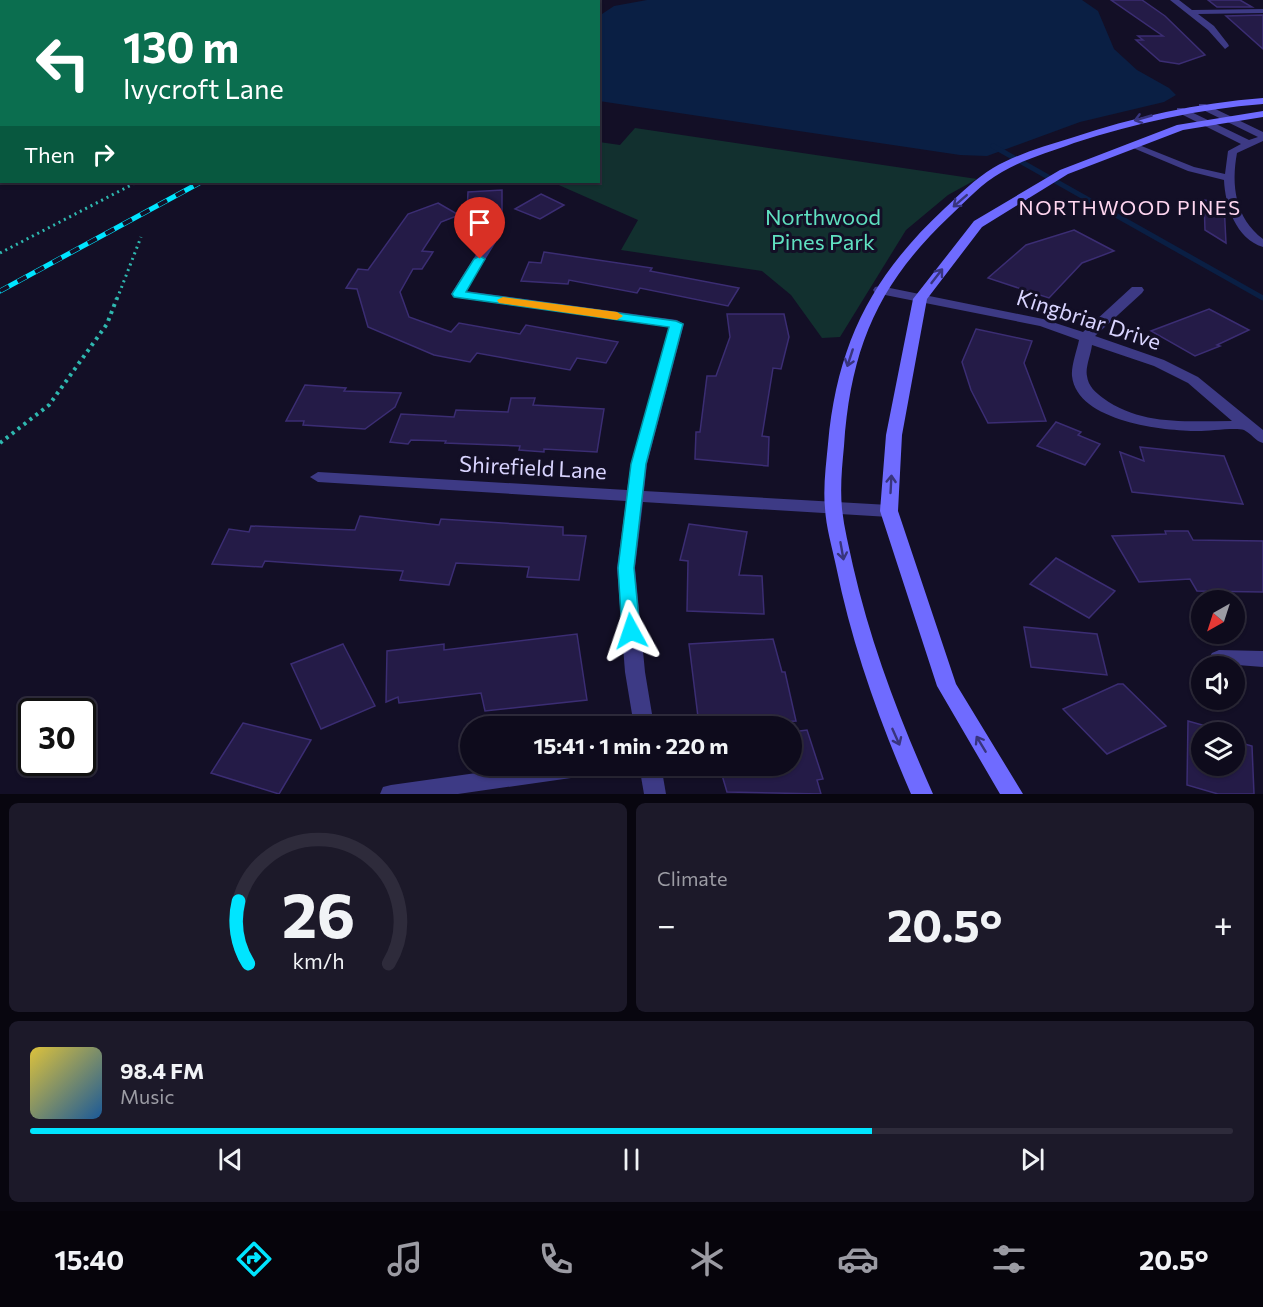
<!DOCTYPE html>
<meta charset="utf-8">
<style>
:root{--surface:#0e0b1c;--page:#1c1929;--text:#f1f3f6;--muted:#9b9ba3;--line:#2e2b3b;--accent:#00e5ff}
body{margin:0;font-family:Commissioner,sans-serif;background:var(--page);color:var(--text);height:100vh;display:flex;flex-direction:column;font-size:22px;white-space:nowrap}
*{box-sizing:border-box;margin:0}
p{font-size:20px;color:var(--muted)}
.icon{flex:none;width:33px;height:33px;fill:none;stroke:currentColor;stroke-width:2;stroke-linecap:round;stroke-linejoin:round}
.map{position:relative;height:794px;overflow:hidden}
.panel{display:flex;flex-direction:column;gap:9px;padding:9px;background:#08060f;flex:1}
.panel>*{flex:none}
.top-card{position:absolute;left:0px;top:0px;width:600px;height:183px;box-shadow:0 2px 4px #0004,0 0 0 2px var(--line);background:#0b6e4f;color:#fff;overflow:hidden}
.needle{width:39px;rotate:219deg}
.fabs{position:absolute;left:1191px;top:590px;display:grid;gap:12px}
.fabs a{display:grid;place-items:center;width:54px;height:54px;border-radius:50%;background:var(--surface);box-shadow:0 2px 4px #0004,0 0 0 2px var(--line);font-size:30px}
.speed{position:absolute;left:18px;top:698px;display:flex;gap:12px;font-size:30px;font-weight:700;text-align:center}
.speed>*{display:grid;place-content:center;width:78px;height:78px;border-radius:50%;background:var(--surface);box-shadow:0 2px 4px #0004,0 0 0 2px var(--line);line-height:1}
.speed .limit{border:3px solid #111;border-radius:9px;background:#fff;color:#111}
.pin{position:absolute;display:grid;place-items:center;width:51px;height:51px;color:#fff;margin:-62px -26px;border-radius:50% 50% 50% 0;rotate:-45deg;box-shadow:0 0 6px #0007}
.pin .icon{rotate:45deg}
.me{position:absolute;width:66px;margin:-33px;rotate:355deg;stroke-linejoin:round;filter:drop-shadow(0 0 4px #0008)}
.turn{display:flex;align-items:center;gap:21px;height:126px;padding:0 24px;font-size:27px}
.turn .icon{width:78px;height:78px;stroke-width:2.5}
.turn b{display:block;font-size:42px;line-height:51px}
.then{display:flex;align-items:center;height:57px;padding:0 24px;background:#0003;gap:12px;font-size:22px}
.big{font-size:45px;font-weight:700;line-height:1.1}
.panel .tile{flex:1;display:flex;flex-direction:column;justify-content:center;gap:9px;min-width:0;padding:0 21px;border-radius:9px;background:var(--page)}
.panel .dial{align-items:center;gap:0}
.dial svg{height:156px;overflow:visible;fill:none;stroke:var(--line);stroke-width:7;stroke-linecap:round;text-anchor:middle}
.dial text{fill:var(--text);stroke:none}
.song{display:flex;align-items:center;gap:18px}
.cover{width:72px;height:72px;border-radius:9px;background:linear-gradient(135deg,hsl(50 70% 55%),hsl(210 70% 35%))}
.played{height:6px;border-radius:3px;background:linear-gradient(90deg,var(--accent) 70%,var(--line) 70%)}
.keys{display:flex;justify-content:space-around;direction:ltr}
.heat{display:flex;justify-content:space-between;align-items:center;font-size:33px;direction:ltr}
.panel .tiles{flex:1;display:grid;gap:9px;grid-template-columns:1fr 1fr}
.tile:last-child{grid-column:span 2}
.trip{position:absolute;left:460px;top:716px;width:342px;height:60px;border-radius:30px;background:var(--surface);box-shadow:0 2px 4px #0004,0 0 0 2px var(--line);font-weight:700;line-height:60px;text-align:center}
.tabs{display:flex;height:96px;justify-content:space-around;align-items:center;background:#06040b;color:var(--muted)}
.tabs .icon{width:42px;height:42px}
.tabs .active{color:var(--accent)}
.tabs b{font-size:27px;color:var(--text)}
.map>svg:first-child{display:block}
.green{fill:#12302f}
.water{fill:#0a1f44}
.lines{fill:none;stroke-linecap:round;stroke-linejoin:round}
.stream{stroke:#0a1f44;stroke-width:5}
.building{fill:#241b47;stroke:#3b2d73;stroke-width:1.5}
.path-far1{stroke:#2fb8b0;stroke-width:3;stroke-dasharray:2 4;stroke-linecap:butt}
.path{stroke:#2fb8b0;stroke-width:4;stroke-dasharray:3 4.5;stroke-linecap:butt}
.lane{fill:#3d3a85;fill-rule:evenodd}
.street{fill:#3d3a85;fill-rule:evenodd}
.secondary{fill:#6f6bff;fill-rule:evenodd}
.rail-far1-casing{stroke:#00e5ff;stroke-width:4.5}
.rail-casing{stroke:#00e5ff;stroke-width:5}
.rail-far1{stroke:#130f26;stroke-width:3;stroke-dasharray:8;stroke-linecap:butt}
.rail{stroke:#130f26;stroke-width:4;stroke-dasharray:10;stroke-linecap:butt}
.oneway{stroke:#38347d}
.route{fill:#00e5ff;stroke:#0095a6;stroke-width:1.5}
.slow{fill:#f59e0b}
.labels{text-anchor:middle;dominant-baseline:central;stroke-width:6;stroke-linejoin:round;paint-order:stroke}
.far-neighbourhood-label{font-size:20px;letter-spacing:1.5px;fill:#ffd6f0;stroke:#130f26}
.park-label{font-size:22px;fill:#5fe0c0;stroke:#130f26}
.street-label{font-size:22px;fill:#d9d4ff;stroke:#130f26}
</style>
<div class="map">
<svg width="1263" height="794" viewBox="0 0 1263 794">
<rect width="100%" height="100%" fill="#130f26"/>
<polygon class="green" points="635,128 977,179 948,195 906,230 840,337 822,338 791,295 762,271 621,250 638,220 552,182 598,182 599,142 620,145"/>
<polygon class="water" points="647,0 1082,0 1098,11 1114,49 1137,70 1169,88 1176,95 1164,102 1080,122 987,156 960,155 599,101 599,16 614,6"/>
<g class="lines">
<polyline class="stream" points="993,146 1263,298"/>
</g>
<g class="building">
<polygon points="1111,0 1142,0 1165,16 1205,55 1179,64 1160,61 1136,40 1143,40 1138,36 1163,36"/>
<polygon points="1208,0 1240,0 1252,7 1217,7"/>
<polygon points="1263,15 1263,49 1226,16"/>
<polygon points="502,190 502,211 467,212 468,192"/>
<polygon points="541,194 564,205 540,219 515,209"/>
<polygon points="1204,200 1224,203 1226,243 1205,230"/>
<polygon points="438,203 459,215 441,222 422,251 433,252 422,269 413,269 400,292 409,317 451,332 459,323 520,334 526,325 618,342 606,363 577,358 570,370 477,353 470,362 434,355 368,327 357,289 346,288 358,269 368,270 408,214"/>
<polygon points="1074,230 1114,251 1082,263 1049,298 988,278 1026,245"/>
<polygon points="544,252 652,268 650,271 739,288 728,306 640,288 637,293 569,280 568,284 521,281 529,262 541,263"/>
<polygon points="1209,309 1249,330 1217,345 1220,346 1195,356 1151,331"/>
<polygon points="727,314 784,314 789,337 781,369 773,368 762,436 769,437 768,466 695,459 696,432 700,432 707,376 716,376 730,337"/>
<polygon points="976,329 1032,341 1024,363 1046,421 988,423 971,390 962,362"/>
<polygon points="305,385 346,388 344,391 401,393 395,407 365,429 303,425 304,421 286,421"/>
<polygon points="511,398 535,398 533,405 604,409 597,452 544,449 544,452 519,450 520,446 445,443 446,441 411,440 408,444 390,442 401,414 454,417 456,410 508,412"/>
<polygon points="1056,422 1081,432 1078,435 1100,444 1085,465 1037,446"/>
<polygon points="1140,447 1224,456 1243,504 1132,492 1120,452 1144,461"/>
<polygon points="360,516 439,525 441,519 563,527 563,535 586,536 579,580 527,577 529,567 456,563 449,585 400,580 403,571 265,561 262,567 212,564 229,529 249,532 251,526 355,530"/>
<polygon points="689,524 747,532 739,575 762,576 764,614 687,611 688,561 680,560"/>
<polygon points="1165,531 1188,531 1193,540 1263,541 1263,592 1197,591 1190,579 1139,582 1112,536 1166,534"/>
<polygon points="1056,558 1115,591 1089,618 1030,584"/>
<polygon points="1024,627 1097,634 1107,675 1031,667"/>
<polygon points="577,634 587,700 485,711 481,693 399,703 398,697 386,702 387,651 444,644 444,650"/>
<polygon points="773,639 782,672 785,672 796,721 699,725 689,644"/>
<polygon points="343,644 375,706 321,729 291,664"/>
<polygon points="1118,684 1123,684 1166,726 1107,754 1063,709"/>
<polygon points="1188,721 1220,730 1220,732 1202,732 1202,765 1234,765 1234,741 1252,746 1254,794 1218,794 1187,785"/>
<polygon points="243,723 311,740 279,794 211,773"/>
<polygon points="807,730 823,779 817,780 821,794 727,792 719,765 792,765 792,732"/>
</g>
<g class="lines">
<g class="path-far1">
<polyline points="0,253 137,182"/>
<polyline points="117,299 141,237"/>
</g>
<polyline class="path" points="0,443 49,405 107,324 117,298"/>
<path class="lane" d="M1199 104H1205L1263 132V141L1237 153C1231 185 1235 218 1263 239V247C1236 239 1225 205 1224 180L1188 171 1126 145 1134 143 1194 167 1225 174 1228 151 1241 144 1177 112V108H1183L1249 140 1258 137 1199 108Z"/>
<g class="street">
<polygon points="1170,0 1179,0 1192,10 1263,9 1263,13 1198,14 1214,26 1228,44 1229,46 1225,49 1208,30"/>
<polygon points="490,238 496,242 466,291 677,320 684,324 647,464 644,491 889,505 895,507 898,511 895,515 889,517 643,502 635,568 645,672 654,726 634,726 625,672 617,568 626,501 318,482 310,477 318,472 627,490 631,464 669,327 453,297 451,294 484,242"/>
<path d="M880 286 1043 319 1083 332 1132 287H1142L1144 290 1142 293 1095 336 1164 360 1198 377 1263 430V443C1255 441 1252 434 1244 430 1236 427 1209 431 1198 431 1165 431 1077 422 1072 376 1071 366 1077 350 1079 340L1040 326 875 293 873 290 875 287ZM1092 345 1154 366 1188 383 1232 421C1188 421 1141 426 1103 398 1096 393 1088 386 1087 376 1085 368 1091 354 1092 345Z"/>
<polygon points="1219,650 1263,651 1263,667 1212,663 1209,658 1212,653"/>
<polygon points="533,765 610,765 607,771 599,774 458,794 380,794 383,787 391,785"/>
<polygon points="639,765 661,765 666,794 644,794"/>
</g>
<g class="secondary">
<path d="M1263 98V104C1198 109 1136 123 1074 143 1050 152 1024 159 1002 172 982 183 967 200 950 216 878 284 851 347 844 446 842 467 840 488 842 509 844 528 849 547 853 566 871 645 900 720 933 794H911C879 720 852 645 836 566 832 547 826 527 825 508 823 487 826 465 828 444 837 345 871 277 944 209 960 194 975 179 993 168 1017 154 1045 146 1071 138 1134 117 1197 103 1263 98Z"/>
<polygon points="1263,111 1263,117 1183,130 1068,174 982,227 927,299 902,435 898,511 956,684 1023,794 1000,794 937,686 880,511 886,435 913,299 974,221 1060,170 1177,125"/>
</g>
<defs>
<polyline id="rail-far1" points="531,2 533,0"/>
<polyline id="rail" points="0,291 201,182"/>
</defs>
<use href="#rail-far1" class="rail-far1-casing"/>
<use href="#rail" class="rail-casing"/>
<use href="#rail-far1" class="rail-far1"/>
<use href="#rail" class="rail"/>
</g>
<defs><path id="oneway-shaft" d="M-6 0H5M1.5-3L5.5 0L1.5 3" fill="none" stroke-width="1.6" stroke-linecap="round" stroke-linejoin="round" transform="scale(1.5)"/></defs>
<g class="oneway">
<use href="#oneway-shaft" transform="translate(1143 118) rotate(164)"/>
<use href="#oneway-shaft" transform="translate(960 201) rotate(139)"/>
<use href="#oneway-shaft" transform="translate(937 276) rotate(-52)"/>
<use href="#oneway-shaft" transform="translate(850 358) rotate(108)"/>
<use href="#oneway-shaft" transform="translate(891 484) rotate(-87)"/>
<use href="#oneway-shaft" transform="translate(842 551) rotate(80)"/>
<use href="#oneway-shaft" transform="translate(896 737) rotate(66)"/>
<use href="#oneway-shaft" transform="translate(981 744) rotate(-121)"/>
</g>
<polygon class="route" points="480,256 485,259 466,292 676,321 683,324 646,464 634,568 640,631 637,635 625,635 622,631 618,568 631,464 669,327 454,297 452,294 474,259"/>
<polygon class="slow" points="503,297 617,312 623,316 617,320 499,303 497,300"/>
<g class="labels">
<g class="far-neighbourhood-label">
<text x="1130" y="207">NORTHWOOD PINES</text>
</g>
<g class="park-label">
<text x="823" y="216">Northwood<tspan x="823" dy="25">Pines Park</tspan></text>
</g>
<g class="street-label">
<text transform="translate(1089 319) rotate(18)">Kingbriar Drive</text>
<text transform="translate(533 467) rotate(3)">Shirefield Lane</text>
</g>
</g>
</svg>
<div class="fabs">
<a><svg class="needle" viewBox="-14 -14 28 28"><path d="M0-13l5 13h-10z" fill="#e53935"/><path d="M0 13l5-13h-10z" fill="#9b9ba3"/></svg></a>
<a><svg class="icon" aria-label="sound" viewBox="0 0 24 24"><path d="M4 9h4l5-4v14l-5-4H4zM17 9q2 3 0 6"/></svg></a>
<a><svg class="icon" aria-label="layers" viewBox="0 0 24 24"><path d="M12 4l9 5-9 5-9-5zM3 14l9 5 9-5"/></svg></a>
</div>
<div class="speed"><div class="limit">30</div></div>
<div class="pin" style="left:480px;top:259px;background:#d93025"><svg class="icon" aria-label="arrive" viewBox="0 0 24 24"><path d="M6 21V4h12l-3 4 3 4H6"/></svg></div>
<svg class="me" style="left:631px;top:631px" viewBox="-20 -20 40 40"><path d="M0-17L14 15 0 8-14 15z" fill="#00e5ff" stroke="#fff" stroke-width="4"/></svg>
<div class="trip">15:41 · 1 min · 220 m</div>
<div class="top-card">
<div class="turn"><svg class="icon" aria-label="left" viewBox="0 0 24 24"><path d="M17 20v-9H6M10 6l-5 5 5 5"/></svg><div><b>130 m</b>Ivycroft Lane</div></div>
<div class="then">Then<svg class="icon" aria-label="right" viewBox="0 0 24 24"><path d="M7 20v-9h11M14 6l5 5-5 5"/></svg></div>
</div>
</div>
<section class="panel">
<div class="tiles">
<div class="tile dial"><svg viewBox="0 0 100 80">
<path d="M14 69A42 42 0 1 1 86 69"/>
<path d="M14 69A42 42 0 0 1 9 37" stroke="#00e5ff"/>
<text x="50" y="56" font-size="32" font-weight="700">26</text>
<text x="50" y="72" font-size="11">km/h</text>
</svg></div>
<div class="tile"><p>Climate</p>
<div class="heat"><a>−</a><b class="big">20.5°</b><a>+</a></div>
</div>
<div class="tile">
<div class="song"><i class="cover"></i><div><b>98.4 FM</b><p>Music</p></div></div>
<div class="played"></div>
<div class="keys"><svg class="icon" aria-label="previous" viewBox="0 0 24 24"><path d="M18 5L8 12l10 7zM5 5v14"/></svg><svg class="icon" aria-label="pause" viewBox="0 0 24 24"><path d="M8 5v14M16 5v14"/></svg><svg class="icon" aria-label="next" viewBox="0 0 24 24"><path d="M6 5l10 7-10 7zM19 5v14"/></svg></div>
</div>
</div>
</section>
<nav class="tabs">
<b>15:40</b>
<svg class="icon active" aria-label="directions" viewBox="0 0 24 24"><path d="M12 3l9 9-9 9-9-9zM9 14v-3h6M13 9l2 2-2 2"/></svg>
<svg class="icon" aria-label="music" viewBox="0 0 24 24"><path d="M9 18V5l10-2v13"/><circle cx="6" cy="18" r="3"/><circle cx="16" cy="16" r="3"/></svg>
<svg class="icon" aria-label="phone" viewBox="0 0 24 24"><path d="M5 4h4l2 5-3 2q2 4 5 5l2-3 5 2v4C11 20 4 13 5 4z"/></svg>
<svg class="icon" aria-label="climate" viewBox="0 0 24 24"><path d="M12 3v18M4 7l16 10M4 17L20 7"/></svg>
<svg class="icon" aria-label="car" viewBox="0 0 24 24"><path d="M5 17H2v-5l4-1 3-4h7l3 4 3 1v5h-3M9 17h6M6 11h13"/><circle cx="7" cy="17" r="2"/><circle cx="17" cy="17" r="2"/></svg>
<svg class="icon" aria-label="filters" viewBox="0 0 24 24"><path d="M4 7h16M4 17h16"/><circle cx="9" cy="7" r="2"/><circle cx="15" cy="17" r="2"/></svg>
<b>20.5°</b>
</nav>
